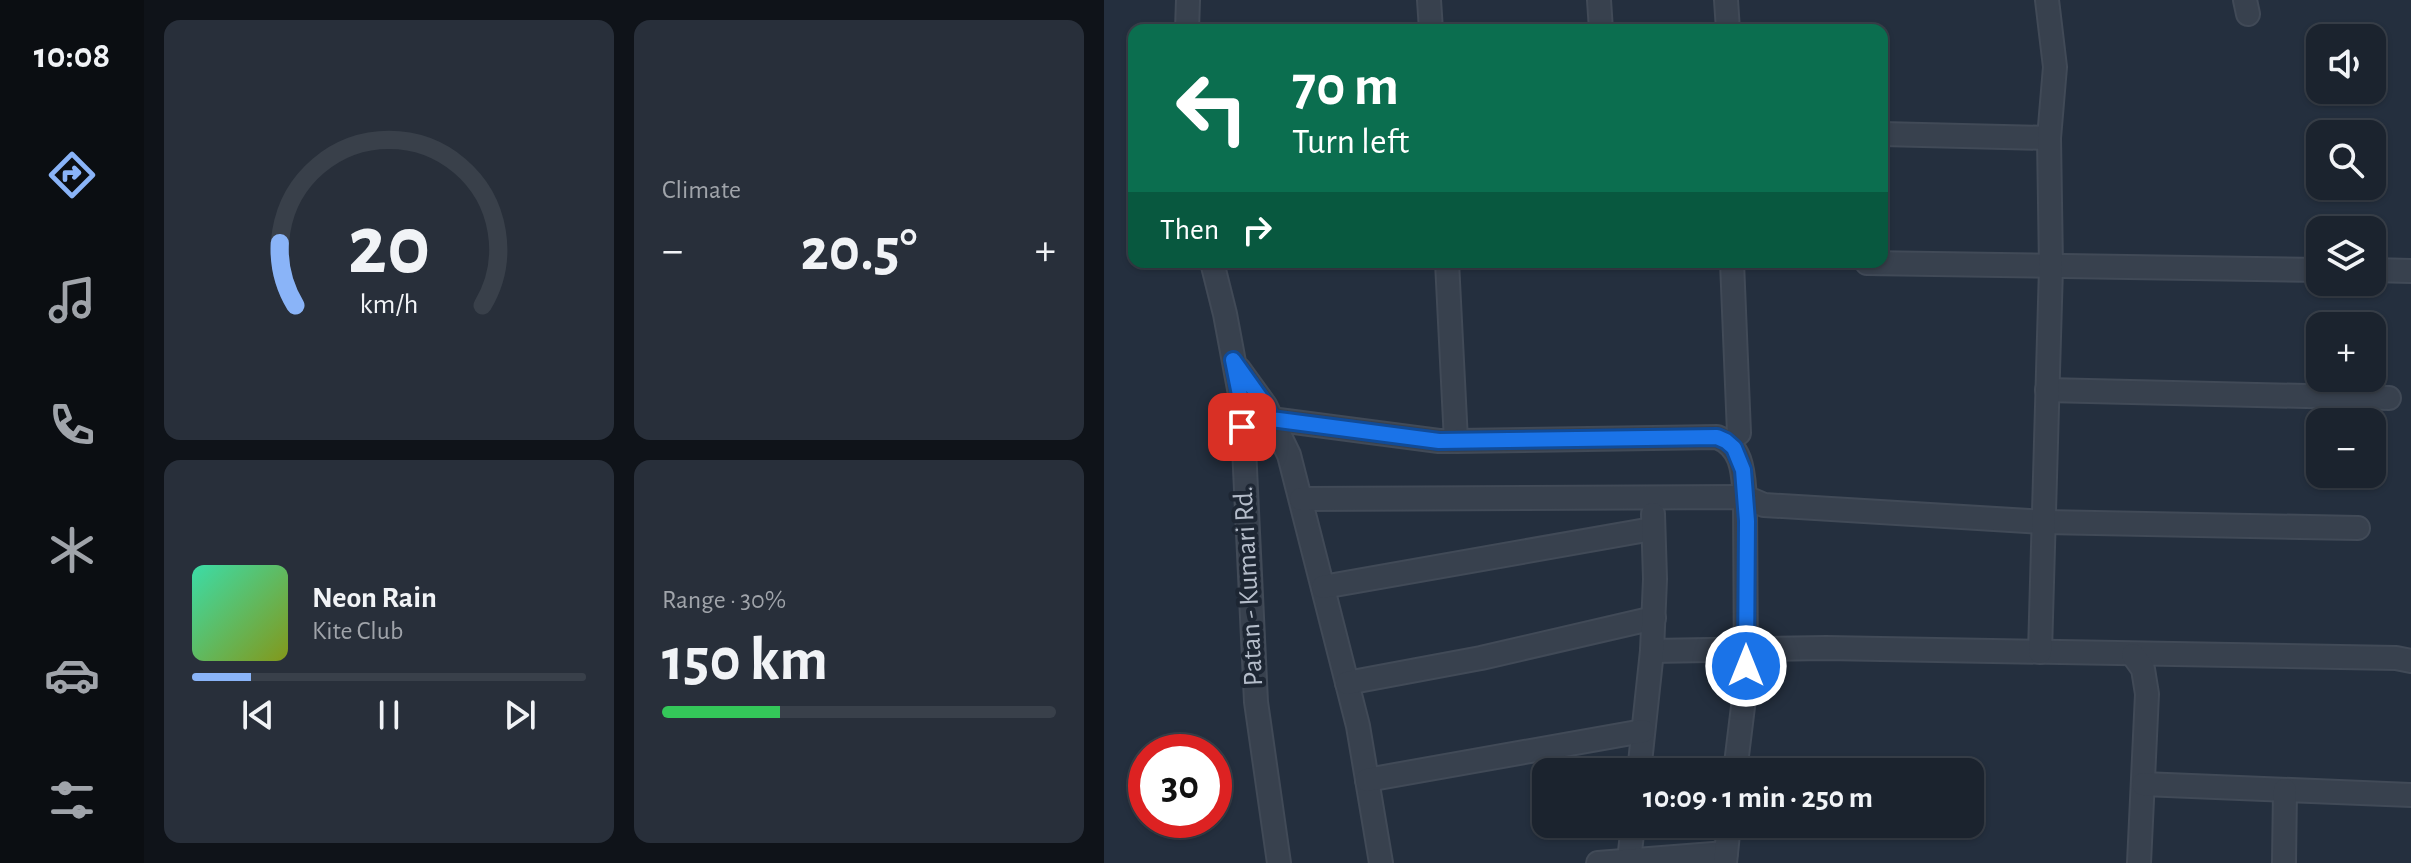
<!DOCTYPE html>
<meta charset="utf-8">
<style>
:root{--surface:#1b232e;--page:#282f3a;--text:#f1f3f6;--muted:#a0a4aa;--line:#39404a;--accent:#8ab4f8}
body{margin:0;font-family:"Alegreya Sans",sans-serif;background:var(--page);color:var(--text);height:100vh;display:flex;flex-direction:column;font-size:30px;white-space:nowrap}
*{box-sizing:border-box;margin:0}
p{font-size:26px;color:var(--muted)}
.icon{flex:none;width:44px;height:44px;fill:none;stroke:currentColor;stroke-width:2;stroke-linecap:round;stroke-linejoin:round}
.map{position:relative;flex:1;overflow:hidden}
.side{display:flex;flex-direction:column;gap:20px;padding:20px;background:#0f1319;width:960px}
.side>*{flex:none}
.guide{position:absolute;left:24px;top:24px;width:760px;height:244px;border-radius:16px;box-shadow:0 2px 6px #0004,0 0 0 2px var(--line);background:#0b6e4f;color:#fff;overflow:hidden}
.buttons{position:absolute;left:1202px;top:24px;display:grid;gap:16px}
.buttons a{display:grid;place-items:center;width:80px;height:80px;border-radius:16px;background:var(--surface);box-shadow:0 2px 6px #0004,0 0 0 2px var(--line);font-size:40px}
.speed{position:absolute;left:24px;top:734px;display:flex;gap:16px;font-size:40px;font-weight:700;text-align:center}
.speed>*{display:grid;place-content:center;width:104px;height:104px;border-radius:50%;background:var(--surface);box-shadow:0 2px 6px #0004,0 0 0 2px var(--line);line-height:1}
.speed .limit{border:12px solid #d22;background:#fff;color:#111}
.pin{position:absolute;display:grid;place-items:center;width:68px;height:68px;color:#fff;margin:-34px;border-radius:16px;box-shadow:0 4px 12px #0006}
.me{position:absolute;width:88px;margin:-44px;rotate:0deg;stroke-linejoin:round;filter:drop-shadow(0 0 6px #0008)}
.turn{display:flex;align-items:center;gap:28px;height:168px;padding:0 32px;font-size:36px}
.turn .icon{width:104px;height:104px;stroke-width:2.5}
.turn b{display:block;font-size:56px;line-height:68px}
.then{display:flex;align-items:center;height:76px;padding:0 32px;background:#0003;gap:16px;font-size:30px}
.big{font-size:60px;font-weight:600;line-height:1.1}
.side .widget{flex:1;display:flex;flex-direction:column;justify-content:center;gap:12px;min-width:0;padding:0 28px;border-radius:16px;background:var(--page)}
.side .dial{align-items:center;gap:0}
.dial svg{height:208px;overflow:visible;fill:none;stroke:var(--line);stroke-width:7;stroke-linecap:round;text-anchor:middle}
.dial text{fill:var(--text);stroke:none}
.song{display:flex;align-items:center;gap:24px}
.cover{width:96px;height:96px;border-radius:12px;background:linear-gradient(135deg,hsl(160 70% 55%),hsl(70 70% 35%))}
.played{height:8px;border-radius:4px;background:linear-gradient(90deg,var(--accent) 15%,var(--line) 15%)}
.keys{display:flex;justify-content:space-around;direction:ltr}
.heat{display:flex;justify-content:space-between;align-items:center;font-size:44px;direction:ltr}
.charge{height:12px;border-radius:6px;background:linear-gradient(90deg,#34c759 30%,var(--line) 0)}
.side .tiles{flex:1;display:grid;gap:20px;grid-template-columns:repeat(2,1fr)}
.trip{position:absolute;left:428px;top:758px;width:452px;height:80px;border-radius:16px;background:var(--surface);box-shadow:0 2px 6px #0004,0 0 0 2px var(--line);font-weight:600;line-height:80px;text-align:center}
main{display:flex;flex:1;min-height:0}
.tab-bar{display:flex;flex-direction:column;width:144px;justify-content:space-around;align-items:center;background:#0b0e12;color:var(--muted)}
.tab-bar .icon{width:56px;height:56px}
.tab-bar .on{color:var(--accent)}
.tab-bar b{font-size:36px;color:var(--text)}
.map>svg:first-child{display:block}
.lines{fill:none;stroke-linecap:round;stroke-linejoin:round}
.minor-casing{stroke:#414a57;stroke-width:26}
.minor{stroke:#38414e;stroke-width:22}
.route-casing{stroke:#114b97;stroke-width:20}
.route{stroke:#1a73e8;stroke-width:14}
.labels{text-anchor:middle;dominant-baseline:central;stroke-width:8;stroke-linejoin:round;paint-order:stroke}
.street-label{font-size:28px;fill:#b4bcc9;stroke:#1d2633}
</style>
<main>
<nav class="tab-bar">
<b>10:08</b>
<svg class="icon on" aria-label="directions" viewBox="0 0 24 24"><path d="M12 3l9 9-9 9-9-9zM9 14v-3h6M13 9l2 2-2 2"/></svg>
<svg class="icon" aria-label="music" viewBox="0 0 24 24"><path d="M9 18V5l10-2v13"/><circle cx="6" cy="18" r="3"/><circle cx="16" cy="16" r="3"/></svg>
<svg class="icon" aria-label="phone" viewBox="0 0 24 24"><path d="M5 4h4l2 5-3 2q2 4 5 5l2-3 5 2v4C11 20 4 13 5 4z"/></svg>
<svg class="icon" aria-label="climate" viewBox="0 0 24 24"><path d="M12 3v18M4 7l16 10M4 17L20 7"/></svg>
<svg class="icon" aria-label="car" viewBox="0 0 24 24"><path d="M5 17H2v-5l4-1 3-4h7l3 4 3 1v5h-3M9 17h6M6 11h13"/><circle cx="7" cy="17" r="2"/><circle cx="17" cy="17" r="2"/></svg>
<svg class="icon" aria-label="filters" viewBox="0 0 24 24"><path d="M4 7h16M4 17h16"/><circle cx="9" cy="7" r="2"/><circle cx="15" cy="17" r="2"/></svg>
</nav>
<section class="side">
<div class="tiles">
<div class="widget dial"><svg viewBox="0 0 100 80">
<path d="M14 69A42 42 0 1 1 86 69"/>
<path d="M14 69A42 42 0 0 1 8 45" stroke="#8ab4f8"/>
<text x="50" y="56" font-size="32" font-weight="700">20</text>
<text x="50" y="72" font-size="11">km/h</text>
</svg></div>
<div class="widget"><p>Climate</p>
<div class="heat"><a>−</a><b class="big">20.5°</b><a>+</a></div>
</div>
<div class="widget">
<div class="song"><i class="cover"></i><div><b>Neon Rain</b><p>Kite Club</p></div></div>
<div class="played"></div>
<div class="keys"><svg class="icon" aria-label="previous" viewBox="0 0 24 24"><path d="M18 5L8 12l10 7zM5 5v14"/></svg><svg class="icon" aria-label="pause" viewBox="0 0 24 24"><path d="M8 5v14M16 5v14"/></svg><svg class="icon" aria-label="next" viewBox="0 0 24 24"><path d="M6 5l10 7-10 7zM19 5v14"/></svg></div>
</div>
<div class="widget"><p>Range · 30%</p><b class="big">150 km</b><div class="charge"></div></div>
</div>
</section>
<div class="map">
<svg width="1307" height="863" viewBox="0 0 1307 863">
<rect width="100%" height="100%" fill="#242f3e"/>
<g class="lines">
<defs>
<g id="minor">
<polyline points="325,0 327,30"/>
<polyline points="495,0 497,30"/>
<polyline points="622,0 624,30"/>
<polyline points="1141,0 1144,14"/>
<polyline points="83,30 84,0"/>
<polyline points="778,134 945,138"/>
<polyline points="108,262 121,314 138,405 152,702 175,863"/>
<polyline points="628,262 635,433"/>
<polyline points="763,263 1216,270"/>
<polyline points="1268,270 1307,271"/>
<polyline points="135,369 161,405 185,455 254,726 277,863"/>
<polyline points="943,390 1285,398"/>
<polyline points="167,419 335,441 352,441 343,262"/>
<path d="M352 441 613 437C639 447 639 473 641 497L660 505 940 522 1254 528"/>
<polyline points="197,499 641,497 642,682 631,772"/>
<polyline points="219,587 548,529"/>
<polyline points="548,651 722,648 1292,658 1307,661"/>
<polyline points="936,652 947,267 945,138 951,67 943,0"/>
<polyline points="1029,655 1039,669 1043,694 1035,863"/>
<polyline points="243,683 377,658 550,618"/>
<polyline points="535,772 548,651 551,579 549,514"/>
<polyline points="263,780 539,731"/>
<polyline points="1039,784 1307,795"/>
<polyline points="525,861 529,824"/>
<polyline points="494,863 622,853"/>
<polyline points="621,863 625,824"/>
<polyline points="1180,863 1181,790"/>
</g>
</defs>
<use href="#minor" class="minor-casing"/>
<use href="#minor" class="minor"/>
</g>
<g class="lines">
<defs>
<polyline id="route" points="138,427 138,405 129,360 161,405 167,419 335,441 613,437 622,441 630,448 639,470 643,521 642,666"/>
</defs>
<use href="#route" class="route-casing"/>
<use href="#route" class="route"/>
</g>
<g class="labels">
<g class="street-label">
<text transform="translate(145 586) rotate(-93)">Patan - Kumari Rd.</text>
</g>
</g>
</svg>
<div class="buttons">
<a><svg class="icon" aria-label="sound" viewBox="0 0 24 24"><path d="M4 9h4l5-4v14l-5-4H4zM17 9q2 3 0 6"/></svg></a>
<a><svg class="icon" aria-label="search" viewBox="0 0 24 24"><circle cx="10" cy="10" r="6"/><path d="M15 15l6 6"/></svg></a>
<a><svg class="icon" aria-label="layers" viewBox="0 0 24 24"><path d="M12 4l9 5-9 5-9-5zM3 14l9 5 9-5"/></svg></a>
<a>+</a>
<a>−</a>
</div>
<div class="speed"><div class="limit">30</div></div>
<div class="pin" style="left:138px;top:427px;background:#d93025"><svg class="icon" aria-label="arrive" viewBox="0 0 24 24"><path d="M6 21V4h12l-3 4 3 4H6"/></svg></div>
<svg class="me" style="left:642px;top:666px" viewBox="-20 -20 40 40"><circle r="17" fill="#1a73e8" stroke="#fff" stroke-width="3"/><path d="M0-11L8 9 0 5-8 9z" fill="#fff"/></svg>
<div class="trip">10:09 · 1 min · 250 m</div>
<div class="guide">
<div class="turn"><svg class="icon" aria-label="left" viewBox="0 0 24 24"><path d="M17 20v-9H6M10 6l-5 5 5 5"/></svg><div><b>70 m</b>Turn left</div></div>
<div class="then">Then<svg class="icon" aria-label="right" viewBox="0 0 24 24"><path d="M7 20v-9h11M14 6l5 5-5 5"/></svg></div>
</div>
</div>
</main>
